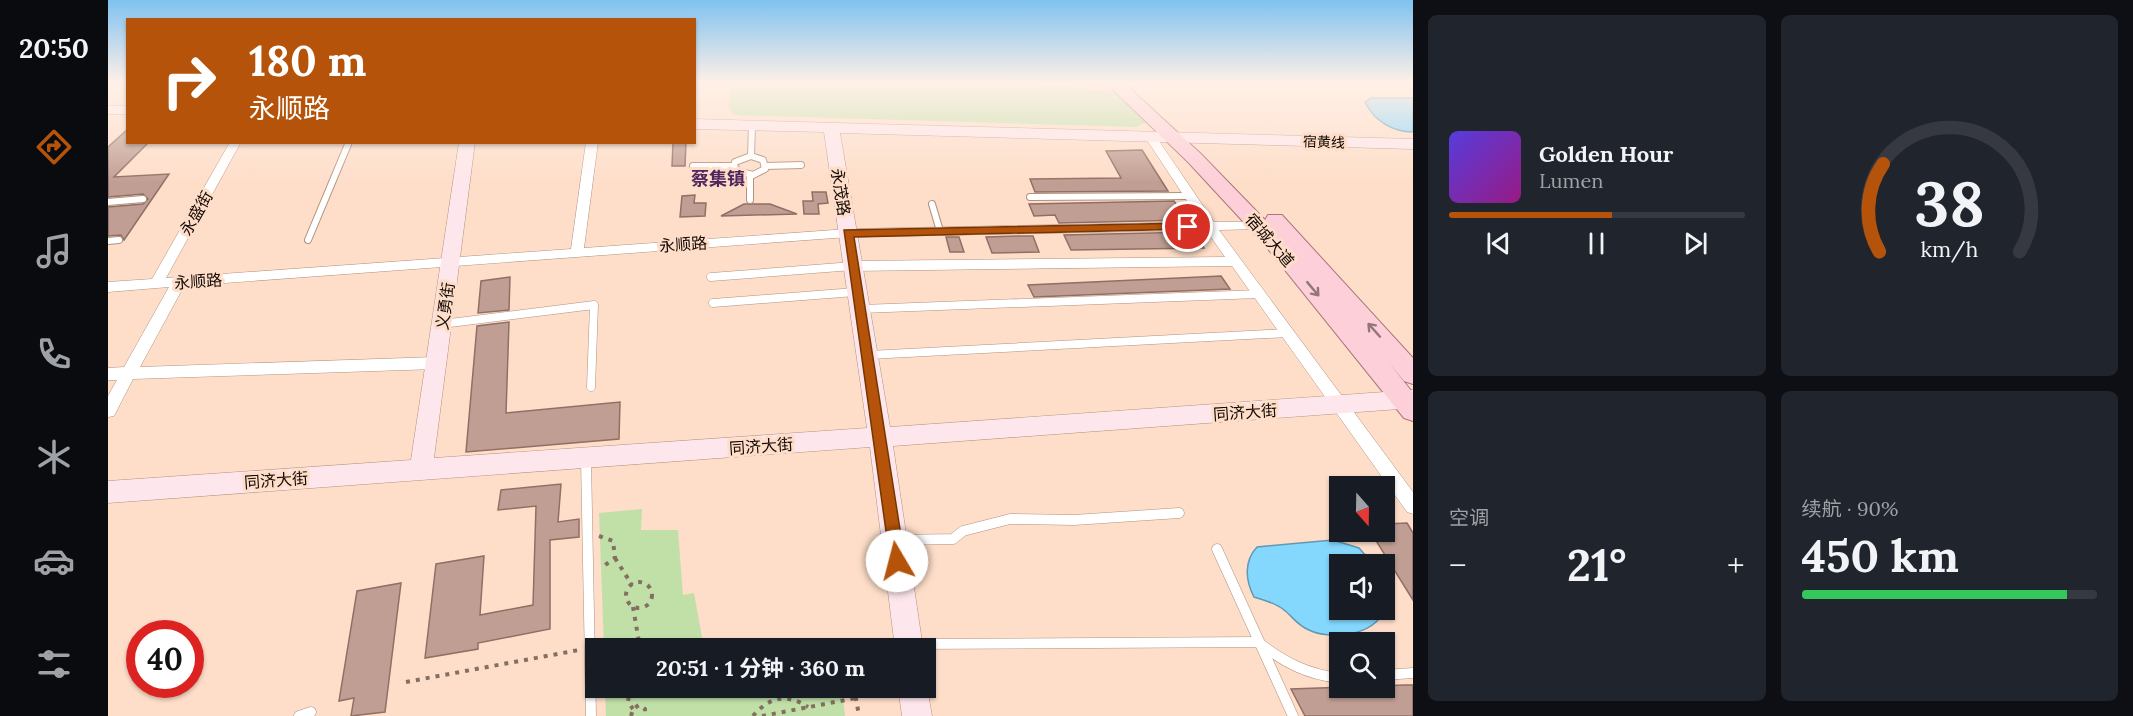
<!DOCTYPE html>
<html lang="zh">
<meta charset="utf-8">
<style>
:root{--surface:#171b24;--page:#20242c;--text:#f1f3f6;--muted:#9ea1a6;--line:#363941;--accent:#b45309}
body{margin:0;font-family:Lora,"Noto Sans SC",serif;background:var(--page);color:var(--text);height:100vh;display:flex;flex-direction:column;font-size:22px;white-space:nowrap}
*{box-sizing:border-box;margin:0}
p{font-size:20px;color:var(--muted)}
.icon{flex:none;width:33px;height:33px;fill:none;stroke:currentColor;stroke-width:2;stroke-linecap:round;stroke-linejoin:round}
.map{position:relative;flex:1;overflow:hidden}
.details{display:flex;flex-direction:column;gap:15px;padding:15px;background:#0d0f14;width:720px}
.details>*{flex:none}
.banner{position:absolute;left:18px;top:18px;width:570px;height:126px;border-radius:0px;box-shadow:0 2px 4px #0004;background:#b45309;color:#fff;overflow:hidden}
.needle{width:39px;rotate:160deg}
.tools{position:absolute;left:1221px;top:476px;display:grid;gap:12px}
.tools a{display:grid;place-items:center;width:66px;height:66px;border-radius:0px;background:var(--surface);box-shadow:0 2px 4px #0004;font-size:30px}
.speed{position:absolute;left:18px;top:620px;display:flex;gap:12px;font-size:30px;font-weight:700;text-align:center}
.speed>*{display:grid;place-content:center;width:78px;height:78px;border-radius:50%;background:var(--surface);box-shadow:0 2px 4px #0004;line-height:1}
.speed .limit{border:9px solid #d22;background:#fff;color:#111}
.pin{position:absolute;display:grid;place-items:center;width:51px;height:51px;color:#fff;margin:-26px;border:3px solid #fff;border-radius:50%;box-shadow:0 2px 6px #0007}
.me{position:absolute;width:66px;margin:-33px;rotate:352deg;stroke-linejoin:round;filter:drop-shadow(0 0 4px #0008)}
.turn{display:flex;align-items:center;gap:21px;height:126px;padding:0 24px;font-size:27px}
.turn .icon{width:78px;height:78px;stroke-width:2.5}
.turn b{display:block;font-size:42px;line-height:51px}
.big{font-size:45px;font-weight:700;line-height:1.1}
.details .widget{flex:1;display:flex;flex-direction:column;justify-content:center;gap:9px;min-width:0;padding:0 21px;border-radius:9px;background:var(--page)}
.details .dial{align-items:center;gap:0}
.dial svg{height:156px;overflow:visible;fill:none;stroke:var(--line);stroke-width:7;stroke-linecap:round;text-anchor:middle}
.dial text{fill:var(--text);stroke:none}
.song{display:flex;align-items:center;gap:18px}
.cover{width:72px;height:72px;border-radius:9px;background:linear-gradient(135deg,hsl(250 70% 55%),hsl(310 70% 35%))}
.played{height:6px;border-radius:3px;background:linear-gradient(90deg,var(--accent) 55%,var(--line) 55%)}
.keys{display:flex;justify-content:space-around;direction:ltr}
.heat{display:flex;justify-content:space-between;align-items:center;font-size:33px;direction:ltr}
.charge{height:9px;border-radius:4px;background:linear-gradient(90deg,#34c759 90%,var(--line) 0)}
.details .tiles{flex:1;display:grid;gap:15px;grid-template-columns:repeat(2,1fr)}
.trip{position:absolute;left:477px;top:638px;width:351px;height:60px;border-radius:0px;background:var(--surface);box-shadow:0 2px 4px #0004;font-weight:700;line-height:60px;text-align:center}
main{display:flex;flex:1;min-height:0}
.tabs{display:flex;flex-direction:column;width:108px;justify-content:space-around;align-items:center;background:#090b0e;color:var(--muted)}
.tabs .icon{width:42px;height:42px}
.tabs .on{color:var(--accent)}
.tabs b{font-size:27px;color:var(--text)}
.map>svg:first-child{display:block}
.green{fill:#c1e0a8}
.water{fill:#84d7fd;stroke:#6299b2;stroke-width:1.5}
.building{fill:#c19e93;stroke:#916f65;stroke-width:1.5}
.lines{fill:none;stroke-linecap:round;stroke-linejoin:round}
.lane-far2-casing{stroke:#b0927f;stroke-width:8}
.lane-far1-casing{stroke:#b0927f;stroke-width:9}
.lane-casing{stroke:#b0927f;stroke-width:11}
.street-casing{stroke:#b0927f;stroke-width:1}
.secondary-casing{stroke:#b0927f;stroke-width:1}
.primary-casing{stroke:#aa757d;stroke-width:2}
.path{stroke:#846f62;stroke-width:4;stroke-dasharray:4 6;stroke-linecap:butt}
.lane-far2{stroke:#fff;stroke-width:6}
.lane-far1{stroke:#fff;stroke-width:8}
.lane{stroke:#fff;stroke-width:10}
.street{fill:#fff;fill-rule:evenodd}
.secondary{fill:#fee7ec;fill-rule:evenodd}
.primary{fill:#fdcfd8;fill-rule:evenodd}
.oneway{stroke:#947679}
.route{fill:#b45309;stroke:#753606;stroke-width:1.5}
.labels{text-anchor:middle;dominant-baseline:central;stroke-width:6;stroke-linejoin:round;paint-order:stroke}
.far-street-label{font-size:14px;fill:#130904;stroke:#fedec9}
.street-label{font-size:16px;fill:#130904;stroke:#fedec9}
.far-district-label{font-size:18px;font-weight:bold;fill:#4f275d;stroke:#fedec9}
</style>
<main>
<nav class="tabs">
<b>20:50</b>
<svg class="icon on" aria-label="directions" viewBox="0 0 24 24"><path d="M12 3l9 9-9 9-9-9zM9 14v-3h6M13 9l2 2-2 2"/></svg>
<svg class="icon" aria-label="music" viewBox="0 0 24 24"><path d="M9 18V5l10-2v13"/><circle cx="6" cy="18" r="3"/><circle cx="16" cy="16" r="3"/></svg>
<svg class="icon" aria-label="phone" viewBox="0 0 24 24"><path d="M5 4h4l2 5-3 2q2 4 5 5l2-3 5 2v4C11 20 4 13 5 4z"/></svg>
<svg class="icon" aria-label="climate" viewBox="0 0 24 24"><path d="M12 3v18M4 7l16 10M4 17L20 7"/></svg>
<svg class="icon" aria-label="car" viewBox="0 0 24 24"><path d="M5 17H2v-5l4-1 3-4h7l3 4 3 1v5h-3M9 17h6M6 11h13"/><circle cx="7" cy="17" r="2"/><circle cx="17" cy="17" r="2"/></svg>
<svg class="icon" aria-label="filters" viewBox="0 0 24 24"><path d="M4 7h16M4 17h16"/><circle cx="9" cy="7" r="2"/><circle cx="15" cy="17" r="2"/></svg>
</nav>
<div class="map">
<svg width="1305" height="716" viewBox="0 0 1305 716">
<rect width="100%" height="100%" fill="#fedec9"/>
<g class="green">
<polygon points="623,82 899,82 1007,91 1039,122 1028,127 626,115 621,108"/>
<polygon points="534,509 533,530 570,530 575,595 586,593 596,648 496,648 491,513"/>
<polygon points="497,687 734,687 737,716 498,716"/>
</g>
<g class="water">
<path d="M1263 98H1305V132C1285 132 1266 121 1257 102Z"/>
<path d="M1225 540 1251 548 1265 564H1232V609H1276L1277 581C1281 589 1279 604 1275 612 1265 636 1221 640 1201 630 1190 626 1184 616 1176 610 1168 603 1156 600 1146 597 1137 580 1136 561 1149 547Z"/>
</g>
<g class="building">
<polygon points="20,129 20,142 41,142 6,177 61,174 16,240 13,235 0,236 0,207 35,204 40,199 35,194 0,197 0,147"/>
<polygon points="565,142 578,142 577,166 564,166"/>
<polygon points="1034,150 1060,191 927,192 922,179 1013,178 998,151"/>
<polygon points="704,192 718,192 720,203 710,204 711,214 696,214 695,201 705,201"/>
<polygon points="587,195 586,203 598,203 597,216 572,217 574,196"/>
<polygon points="1066,201 1078,220 951,223 947,215 926,216 921,204"/>
<polygon points="636,204 662,204 689,214 613,216"/>
<polygon points="1086,232 1096,248 963,250 956,235"/>
<polygon points="909,236 925,236 931,252 884,253 878,237"/>
<polygon points="838,237 851,237 856,252 842,252"/>
<polygon points="1113,276 1122,289 926,297 920,285"/>
<polygon points="402,277 401,310 370,313 373,281"/>
<polygon points="401,322 398,413 512,402 511,439 358,452 369,326"/>
<polygon points="453,484 450,522 471,519 471,537 442,540 442,629 370,643 370,649 317,658 328,564 376,556 372,615 425,605 428,506 390,510 393,490"/>
<polygon points="1299,523 1305,533 1305,600 1262,531 1276,531 1276,524"/>
<polygon points="293,583 277,712 243,716 246,698 231,701 249,591"/>
<polygon points="1297,685 1305,685 1305,716 1197,716 1183,689"/>
</g>
<g class="lines">
<defs>
<g id="lane-far2">
<polygon points="643,156 655,160 657,169 645,175 630,171 626,166 627,162"/>
<polyline points="643,156 644,125"/>
<polyline points="585,166 626,166"/>
<polyline points="658,166 693,165"/>
<polyline points="642,175 642,200"/>
<polyline points="922,197 1082,196"/>
<polyline points="0,202 35,199"/>
<polyline points="824,204 832,231"/>
<polyline points="200,240 241,142"/>
<polyline points="0,241 11,240"/>
</g>
<g id="lane-far1">
<polyline points="603,277 745,266"/>
<polyline points="605,303 747,292"/>
<polyline points="754,309 1151,294"/>
<polyline points="334,324 486,305 483,387"/>
<polyline points="761,355 1179,333"/>
</g>
<g id="lane">
<polyline points="478,460 483,716"/>
<polyline points="789,540 845,539 855,531 902,519 966,520 1071,513"/>
<polyline points="1109,549 1185,716"/>
<path d="M805 644 1150 642C1175 662 1200 675 1232 678"/>
<polyline points="1276,675 1305,673"/>
<polyline points="191,716 203,712"/>
</g>
<polygon id="street" points="1043,134 1047,135 1106,222 1155,222 1155,228 1151,229 1111,230 1305,492 1305,514 1299,512 1124,266 745,271 738,266 745,261 1117,257 1098,230 740,237 76,286 32,367 328,357 333,359 336,363 333,367 328,369 25,379 6,416 0,417 0,396 9,380 0,380 0,368 16,367 61,287 0,292 0,282 44,279 122,142 133,142 58,278 463,249 478,142 490,142 476,248 740,229 1093,222 1037,137"/>
<g id="secondary">
<rect x="0" y="106" width="20" height="8"/>
<polygon points="586,119 1305,139 1305,149 732,133 782,427 1305,390 1305,408 785,446 815,648 787,648 762,447 0,503 0,481 303,460 351,142 367,142 326,458 759,428 716,132 586,129"/>
<polygon points="818,682 824,716 794,716 790,687 818,687"/>
</g>
<polygon id="primary" points="997,82 1015,82 1093,154 1157,220 1160,215 1174,215 1305,358 1305,384 1296,381 1281,363 1305,393 1305,421 1296,418 1156,244 1080,162"/>
</defs>
<use href="#lane-far2" class="lane-far2-casing"/>
<use href="#lane-far1" class="lane-far1-casing"/>
<use href="#lane" class="lane-casing"/>
<use href="#street" class="street-casing"/>
<use href="#secondary" class="secondary-casing"/>
<use href="#primary" class="primary-casing"/>
<g class="path">
<polyline points="491,536 505,541 507,558 493,568"/>
<polyline points="507,558 524,585"/>
<circle cx="531" cy="595" r="13"/>
<polyline points="525,607 532,648"/>
<polyline points="298,682 471,650"/>
<polyline points="522,687 520,702 525,709"/>
<polyline points="746,687 751,716"/>
<polyline points="523,716 525,709 531,705 537,709 537,716"/>
<path d="M645 716C661 697 679 693 700 707"/>
<polyline points="654,716 748,698"/>
</g>
<use href="#lane-far2" class="lane-far2"/>
<use href="#lane-far1" class="lane-far1"/>
<use href="#lane" class="lane"/>
<use href="#street" class="street"/>
<use href="#secondary" class="secondary"/>
<use href="#primary" class="primary"/>
</g>
<defs><path id="oneway-shaft" d="M-6 0H5M1.5-3L5.5 0L1.5 3" fill="none" stroke-width="1.6" stroke-linecap="round" stroke-linejoin="round" transform="scale(1.5)"/></defs>
<g class="oneway">
<use href="#oneway-shaft" transform="translate(1205 289) rotate(50)"/>
<use href="#oneway-shaft" transform="translate(1266 330) rotate(-132)"/>
</g>
<linearGradient id="sky" x2="0" y2="1"><stop stop-color="#80c2f0"/><stop offset="0.45" stop-color="#fff0e7"/><stop offset="1" stop-color="#fff0e7" stop-opacity="0"/></linearGradient>
<rect width="1305" height="183" fill="url(#sky)"/>
<polygon class="route" points="1080,223 1084,224 1084,229 746,237 797,561 795,567 789,569 783,567 736,230"/>
<g class="labels">
<g class="far-street-label">
<text transform="translate(1216 142) rotate(2)">宿黄线</text>
</g>
<g class="street-label">
<text transform="translate(733 192) rotate(81)">永茂路</text>
<text transform="translate(88 213) rotate(-60)">永盛街</text>
<text transform="translate(1162 240) rotate(49)">宿城大道</text>
<text transform="translate(575 244) rotate(-4)">永顺路</text>
<text transform="translate(90 281) rotate(-4)">永顺路</text>
<text transform="translate(337 306) rotate(-82)">义勇街</text>
<text transform="translate(1137 412) rotate(-4)">同济大街</text>
<text transform="translate(653 446) rotate(-4)">同济大街</text>
<text transform="translate(168 480) rotate(-4)">同济大街</text>
</g>
<g class="far-district-label">
<text x="610" y="178">蔡集镇</text>
</g>
</g>
</svg>
<div class="tools">
<a><svg class="needle" viewBox="-14 -14 28 28"><path d="M0-13l5 13h-10z" fill="#e53935"/><path d="M0 13l5-13h-10z" fill="#9ea1a6"/></svg></a>
<a><svg class="icon" aria-label="sound" viewBox="0 0 24 24"><path d="M4 9h4l5-4v14l-5-4H4zM17 9q2 3 0 6"/></svg></a>
<a><svg class="icon" aria-label="search" viewBox="0 0 24 24"><circle cx="10" cy="10" r="6"/><path d="M15 15l6 6"/></svg></a>
</div>
<div class="speed"><div class="limit">40</div></div>
<div class="pin" style="left:1080px;top:227px;background:#d93025"><svg class="icon" aria-label="arrive" viewBox="0 0 24 24"><path d="M6 21V4h12l-3 4 3 4H6"/></svg></div>
<svg class="me" style="left:789px;top:561px" viewBox="-20 -20 40 40"><circle r="19" fill="#fff"/><path d="M0-13L10 11 0 6-10 11z" fill="#b45309"/></svg>
<div class="trip">20:51 · 1 分钟 · 360 m</div>
<div class="banner">
<div class="turn"><svg class="icon" aria-label="right" viewBox="0 0 24 24"><path d="M7 20v-9h11M14 6l5 5-5 5"/></svg><div><b>180 m</b>永顺路</div></div>
</div>
</div>
<section class="details">
<div class="tiles">
<div class="widget">
<div class="song"><i class="cover"></i><div><b>Golden Hour</b><p>Lumen</p></div></div>
<div class="played"></div>
<div class="keys"><svg class="icon" aria-label="previous" viewBox="0 0 24 24"><path d="M18 5L8 12l10 7zM5 5v14"/></svg><svg class="icon" aria-label="pause" viewBox="0 0 24 24"><path d="M8 5v14M16 5v14"/></svg><svg class="icon" aria-label="next" viewBox="0 0 24 24"><path d="M6 5l10 7-10 7zM19 5v14"/></svg></div>
</div>
<div class="widget dial"><svg viewBox="0 0 100 80">
<path d="M14 69A42 42 0 1 1 86 69"/>
<path d="M14 69A42 42 0 0 1 16 24" stroke="#b45309"/>
<text x="50" y="56" font-size="32" font-weight="700">38</text>
<text x="50" y="72" font-size="11">km/h</text>
</svg></div>
<div class="widget"><p>空调</p>
<div class="heat"><a>−</a><b class="big">21°</b><a>+</a></div>
</div>
<div class="widget"><p>续航 · 90%</p><b class="big">450 km</b><div class="charge"></div></div>
</div>
</section>
</main>
